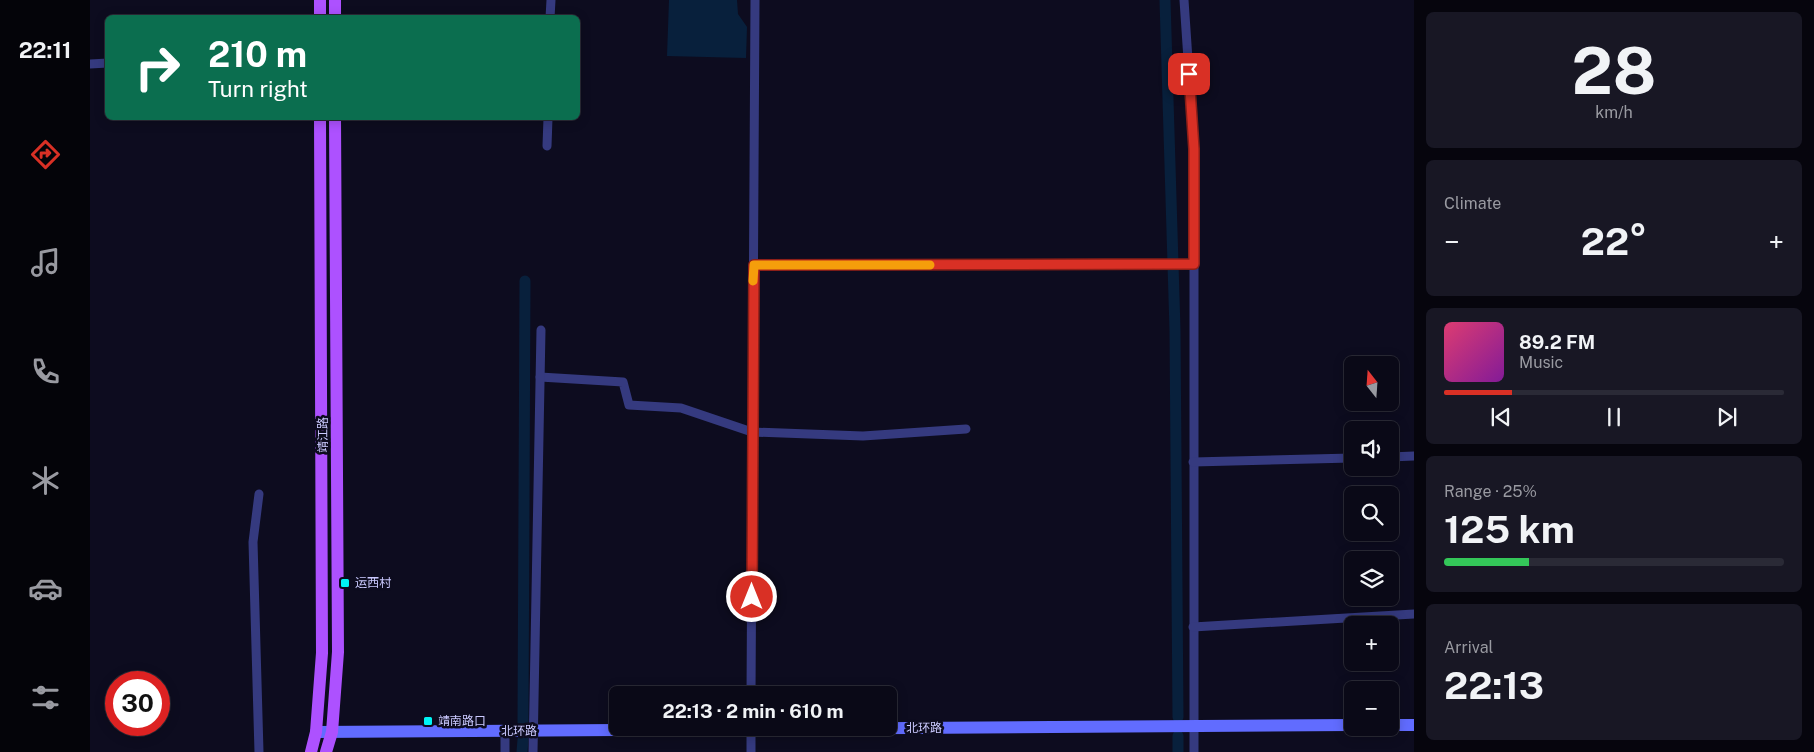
<!DOCTYPE html>
<meta charset="utf-8">
<style>
:root{--surface:#0a0917;--page:#181724;--text:#f1f3f6;--muted:#999aa1;--line:#2a2a36;--accent:#d93025}
body{margin:0;font-family:"Public Sans","Noto Sans SC",sans-serif;background:var(--page);color:var(--text);height:100vh;display:flex;flex-direction:column;font-size:19px;white-space:nowrap}
*{box-sizing:border-box;margin:0}
p{font-size:16px;color:var(--muted)}
.icon{flex:none;width:28px;height:28px;fill:none;stroke:currentColor;stroke-width:2;stroke-linecap:round;stroke-linejoin:round}
.map{position:relative;flex:1;overflow:hidden}
.drawer{display:flex;flex-direction:column;gap:12px;padding:12px;background:#06050d;width:400px}
.drawer>*{flex:none}
.guide{position:absolute;left:15px;top:15px;width:475px;height:105px;border-radius:8px;box-shadow:0 2px 12px #0003,0 0 0 1px var(--line);background:#0b6e4f;color:#fff;overflow:hidden}
.needle{width:32px;rotate:343deg}
.controls{position:absolute;left:1254px;top:356px;display:grid;gap:10px}
.controls a{display:grid;place-items:center;width:55px;height:55px;border-radius:8px;background:var(--surface);box-shadow:0 2px 12px #0003,0 0 0 1px var(--line);font-size:25px}
.speed{position:absolute;left:15px;top:671px;display:flex;gap:10px;font-size:25px;font-weight:700;text-align:center}
.speed>*{display:grid;place-content:center;width:65px;height:65px;border-radius:50%;background:var(--surface);box-shadow:0 2px 12px #0003,0 0 0 1px var(--line);line-height:1}
.speed .limit{border:8px solid #d22;background:#fff;color:#111}
.pin{position:absolute;display:grid;place-items:center;width:42px;height:42px;color:#fff;margin:-21px;border-radius:10px;box-shadow:0 2px 8px #0006}
.me{position:absolute;width:55px;margin:-28px;rotate:0deg;stroke-linejoin:round;filter:drop-shadow(0 0 4px #0008)}
.turn{display:flex;align-items:center;gap:18px;height:105px;padding:0 20px;font-size:22px}
.turn .icon{width:65px;height:65px;stroke-width:2.5}
.turn b{display:block;font-size:35px;line-height:42px}
.big{font-size:38px;font-weight:700;line-height:1.1}
.drawer .card{flex:1;display:flex;flex-direction:column;justify-content:center;gap:8px;min-width:0;padding:0 18px;border-radius:8px;background:var(--page)}
.drawer .dial{align-items:center;gap:0}
.dial b{font-size:65px;line-height:1}
.song{display:flex;align-items:center;gap:15px}
.cover{width:60px;height:60px;border-radius:8px;background:linear-gradient(135deg,hsl(340 70% 55%),hsl(290 70% 35%))}
.played{height:5px;border-radius:2px;background:linear-gradient(90deg,var(--accent) 20%,var(--line) 20%)}
.keys{display:flex;justify-content:space-around;direction:ltr}
.heat{display:flex;justify-content:space-between;align-items:center;font-size:28px;direction:ltr}
.charge{height:8px;border-radius:4px;background:linear-gradient(90deg,#34c759 25%,var(--line) 0)}
.trip{position:absolute;left:519px;top:686px;width:288px;height:50px;border-radius:8px;background:var(--surface);box-shadow:0 2px 12px #0003,0 0 0 1px var(--line);font-weight:700;line-height:50px;text-align:center}
main{display:flex;flex:1;min-height:0}
.tabs{display:flex;flex-direction:column;width:90px;justify-content:space-around;align-items:center;background:#040409;color:var(--muted)}
.tabs .icon{width:35px;height:35px}
.tabs .active{color:var(--accent)}
.tabs b{font-size:22px;color:var(--text)}
.map>svg:first-child{display:block}
.water{fill:#08203c}
.lines{fill:none;stroke-linecap:round;stroke-linejoin:round}
.canal{stroke:#08203c;stroke-width:11}
.street{stroke:#353a7f;stroke-width:9}
.secondary{stroke:#616cff;stroke-width:12}
.primary{stroke:#ad51ff;stroke-width:12}
.route-casing{stroke:#8d1f18;stroke-width:12}
.route{stroke:#d93025;stroke-width:9}
.slow{stroke:#f59e0b;stroke-width:9}
.poi-dot{fill:#00f4f5;stroke:#0d0c1f;stroke-width:2}
.labels{text-anchor:middle;dominant-baseline:central;stroke-width:5;stroke-linejoin:round;paint-order:stroke}
.street-label{font-size:12px;fill:#cbcaff;stroke:#0d0c1f}
.poi-label{font-size:12px;fill:#cbcaff;stroke:#0d0c1f;text-anchor:start}
</style>
<main>
<nav class="tabs">
<b>22:11</b>
<svg class="icon active" aria-label="directions" viewBox="0 0 24 24"><path d="M12 3l9 9-9 9-9-9zM9 14v-3h6M13 9l2 2-2 2"/></svg>
<svg class="icon" aria-label="music" viewBox="0 0 24 24"><path d="M9 18V5l10-2v13"/><circle cx="6" cy="18" r="3"/><circle cx="16" cy="16" r="3"/></svg>
<svg class="icon" aria-label="phone" viewBox="0 0 24 24"><path d="M5 4h4l2 5-3 2q2 4 5 5l2-3 5 2v4C11 20 4 13 5 4z"/></svg>
<svg class="icon" aria-label="climate" viewBox="0 0 24 24"><path d="M12 3v18M4 7l16 10M4 17L20 7"/></svg>
<svg class="icon" aria-label="car" viewBox="0 0 24 24"><path d="M5 17H2v-5l4-1 3-4h7l3 4 3 1v5h-3M9 17h6M6 11h13"/><circle cx="7" cy="17" r="2"/><circle cx="17" cy="17" r="2"/></svg>
<svg class="icon" aria-label="filters" viewBox="0 0 24 24"><path d="M4 7h16M4 17h16"/><circle cx="9" cy="7" r="2"/><circle cx="15" cy="17" r="2"/></svg>
</nav>
<div class="map">
<svg width="1324" height="752" viewBox="0 0 1324 752">
<rect width="100%" height="100%" fill="#0d0c1f"/>
<polygon class="water" points="579,0 647,0 648,14 657,27 656,58 577,56"/>
<g class="lines">
<g class="canal">
<polyline points="1075,0 1085,330 1088,717"/>
<polyline points="433,722 435,281"/>
<polyline points="1088,736 1088,752"/>
<polyline points="432,752 433,740"/>
</g>
<g class="street">
<polyline points="1094,0 1104,149 1104,752"/>
<polyline points="460,18 461,0"/>
<polyline points="0,64 18,63"/>
<polyline points="457,146 458,118"/>
<polyline points="664,265 1104,264"/>
<polyline points="450,377 533,382 539,405 591,408 662,432 773,436 876,429"/>
<polyline points="1300,457 1324,456"/>
<polyline points="1103,462 1262,458"/>
<polyline points="169,494 163,542 169,752"/>
<polyline points="1103,627 1324,614"/>
<polyline points="661,695 665,0"/>
<polyline points="661,728 661,752"/>
<polyline points="415,752 415,731"/>
<polyline points="443,752 451,330"/>
</g>
<g class="secondary">
<polyline points="1300,725 1324,725"/>
<polyline points="226,732 1262,725"/>
</g>
<g class="primary">
<polyline points="230,0 230,18"/>
<polyline points="245,0 245,18"/>
<polyline points="221,752 226,732 232,653 230,118"/>
<polyline points="236,752 242,732 248,652 245,118"/>
</g>
</g>
<g class="lines">
<defs>
<polyline id="route" points="662,597 664,265 1104,264 1104,149 1099,74"/>
</defs>
<use href="#route" class="route-casing"/>
<use href="#route" class="route"/>
<polyline class="slow" points="663,281 664,265 840,265"/>
</g>
<g class="poi-dot">
<rect x="250" y="578" width="10" height="10" rx="2.5"/>
<rect x="333" y="716" width="10" height="10" rx="2.5"/>
</g>
<g class="labels">
<g class="street-label">
<text transform="translate(233 435) rotate(-90)">靖江路</text>
<text x="834" y="728">北环路</text>
<text x="429" y="731">北环路</text>
</g>
<g class="poi-label">
<text x="265" y="583">运西村</text>
<text x="348" y="721">靖南路口</text>
</g>
</g>
</svg>
<div class="controls">
<a><svg class="needle" viewBox="-14 -14 28 28"><path d="M0-13l5 13h-10z" fill="#e53935"/><path d="M0 13l5-13h-10z" fill="#999aa1"/></svg></a>
<a><svg class="icon" aria-label="sound" viewBox="0 0 24 24"><path d="M4 9h4l5-4v14l-5-4H4zM17 9q2 3 0 6"/></svg></a>
<a><svg class="icon" aria-label="search" viewBox="0 0 24 24"><circle cx="10" cy="10" r="6"/><path d="M15 15l6 6"/></svg></a>
<a><svg class="icon" aria-label="layers" viewBox="0 0 24 24"><path d="M12 4l9 5-9 5-9-5zM3 14l9 5 9-5"/></svg></a>
<a>+</a>
<a>−</a>
</div>
<div class="speed"><div class="limit">30</div></div>
<div class="pin" style="left:1099px;top:74px;background:#d93025"><svg class="icon" aria-label="arrive" viewBox="0 0 24 24"><path d="M6 21V4h12l-3 4 3 4H6"/></svg></div>
<svg class="me" style="left:662px;top:597px" viewBox="-20 -20 40 40"><circle r="17" fill="#d93025" stroke="#fff" stroke-width="3"/><path d="M0-11L8 9 0 5-8 9z" fill="#fff"/></svg>
<div class="trip">22:13 · 2 min · 610 m</div>
<div class="guide">
<div class="turn"><svg class="icon" aria-label="right" viewBox="0 0 24 24"><path d="M7 20v-9h11M14 6l5 5-5 5"/></svg><div><b>210 m</b>Turn right</div></div>
</div>
</div>
<section class="drawer">
<div class="card dial"><b>28</b><p>km/h</p></div>
<div class="card"><p>Climate</p>
<div class="heat"><a>−</a><b class="big">22°</b><a>+</a></div>
</div>
<div class="card">
<div class="song"><i class="cover"></i><div><b>89.2 FM</b><p>Music</p></div></div>
<div class="played"></div>
<div class="keys"><svg class="icon" aria-label="previous" viewBox="0 0 24 24"><path d="M18 5L8 12l10 7zM5 5v14"/></svg><svg class="icon" aria-label="pause" viewBox="0 0 24 24"><path d="M8 5v14M16 5v14"/></svg><svg class="icon" aria-label="next" viewBox="0 0 24 24"><path d="M6 5l10 7-10 7zM19 5v14"/></svg></div>
</div>
<div class="card"><p>Range · 25%</p><b class="big">125 km</b><div class="charge"></div></div>
<div class="card"><p>Arrival</p><b class="big">22:13</b></div>
</section>
</main>
